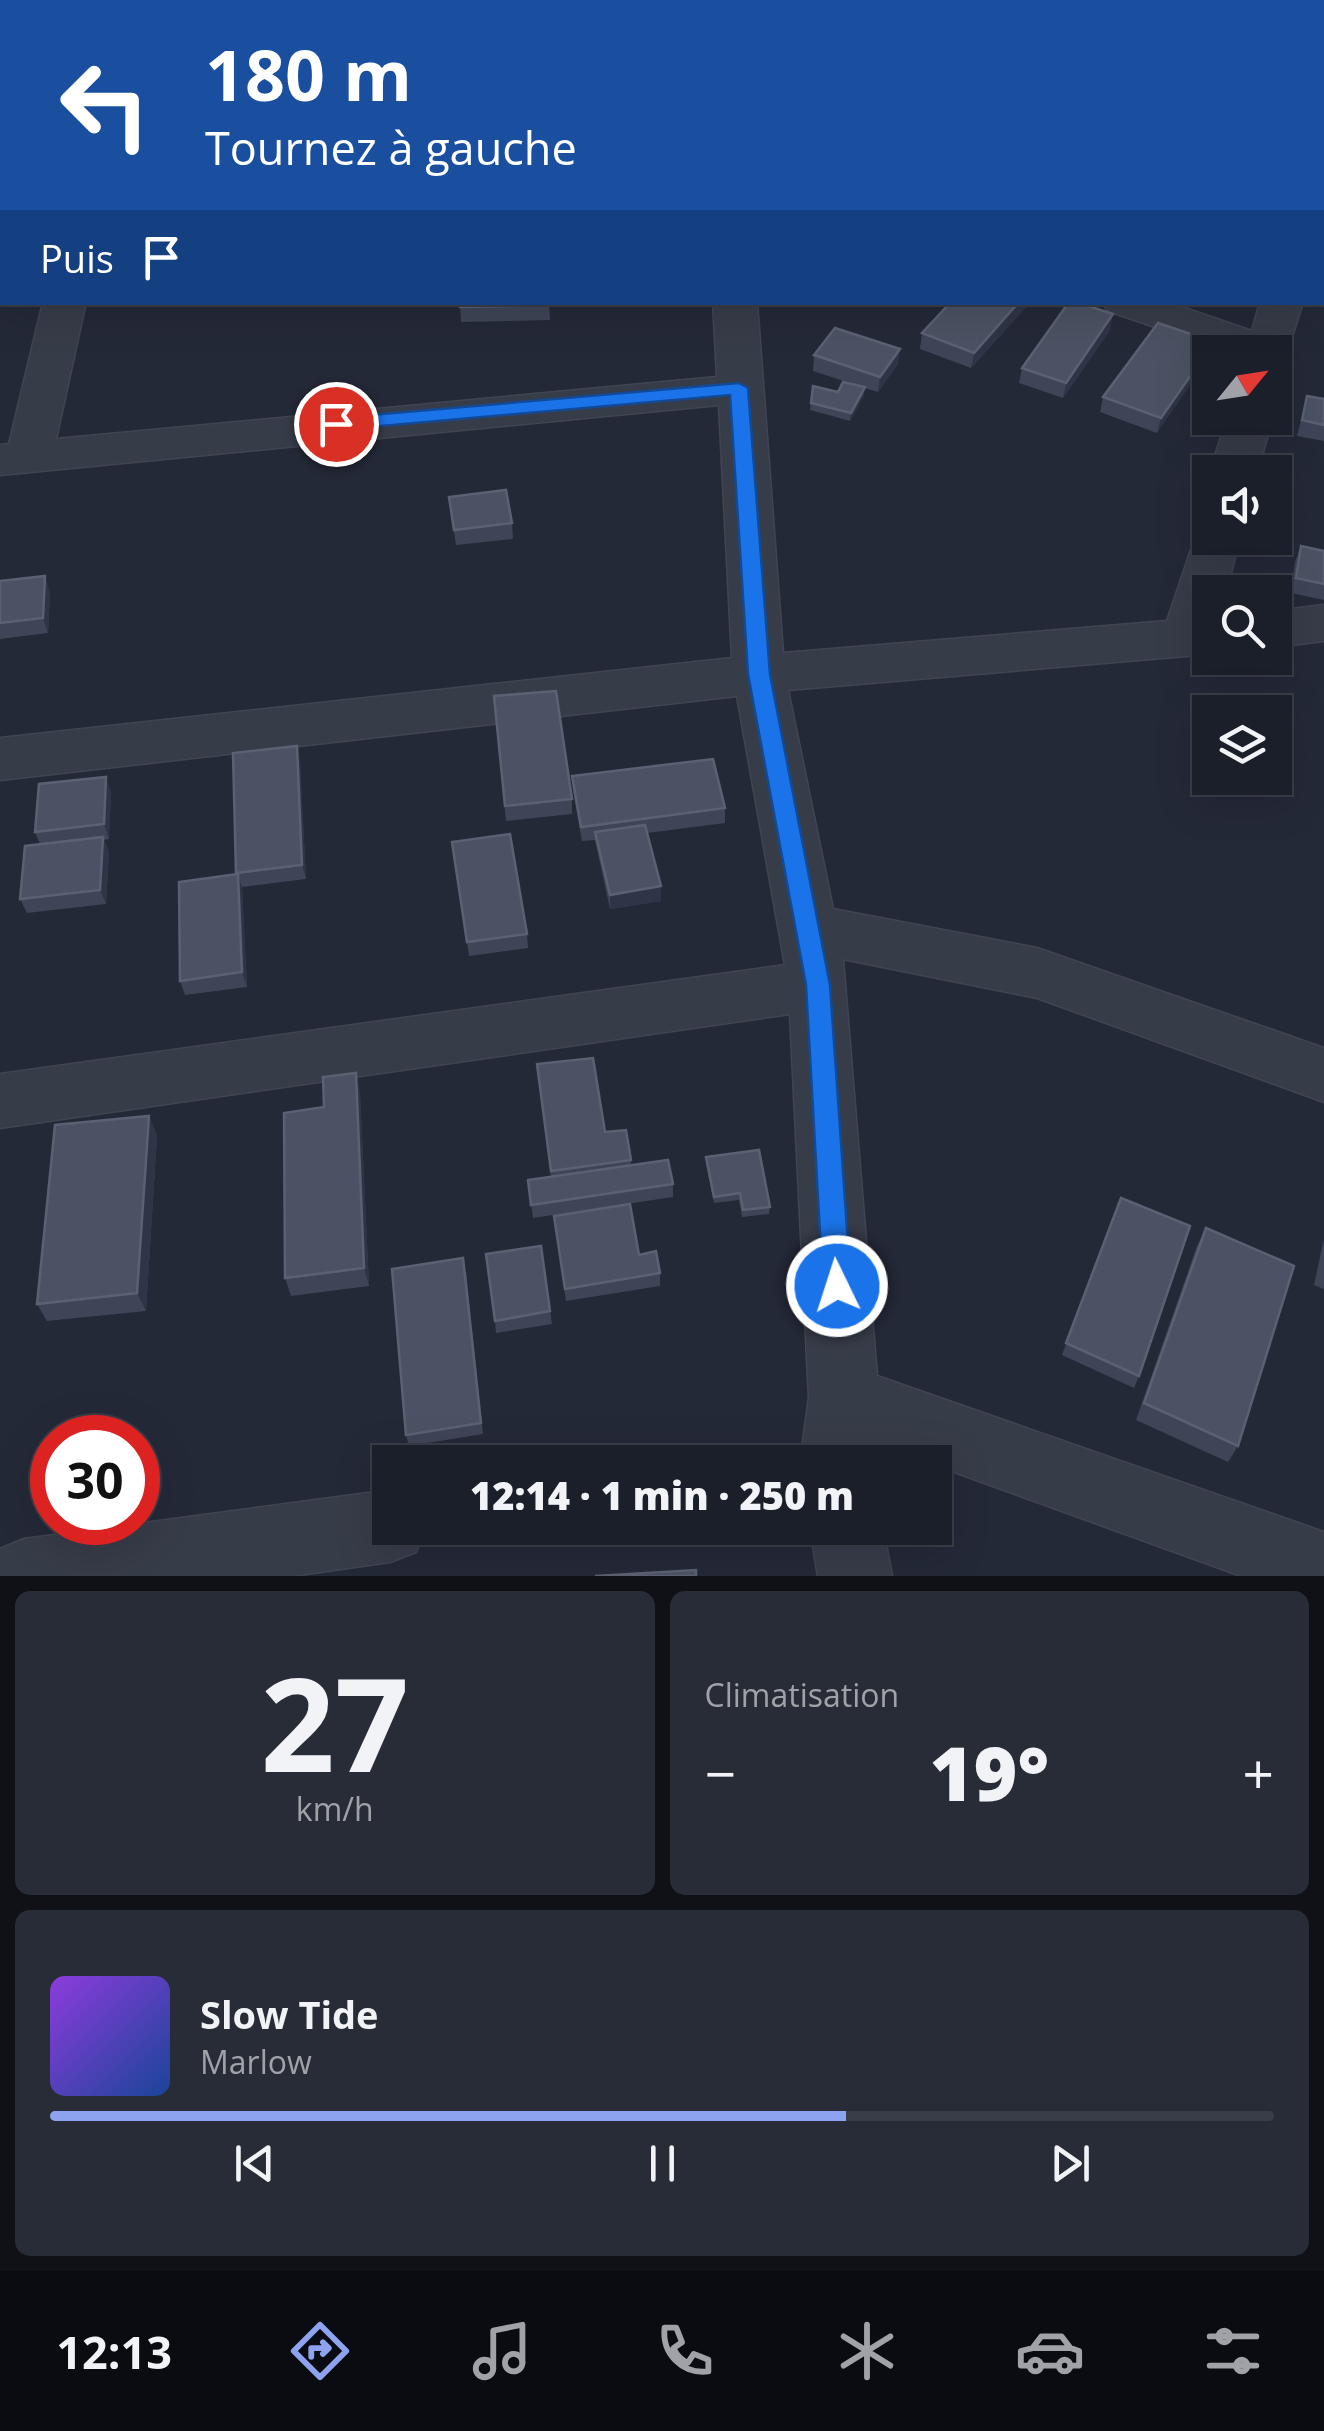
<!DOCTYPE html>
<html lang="fr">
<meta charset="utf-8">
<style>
:root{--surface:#1b1f2a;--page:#282c36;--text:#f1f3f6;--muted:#a0a2a8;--line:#393d47;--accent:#8da3ef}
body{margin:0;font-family:"Open Sans",sans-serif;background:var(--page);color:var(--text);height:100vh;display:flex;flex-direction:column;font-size:38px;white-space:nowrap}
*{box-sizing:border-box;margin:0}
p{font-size:32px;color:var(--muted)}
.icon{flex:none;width:55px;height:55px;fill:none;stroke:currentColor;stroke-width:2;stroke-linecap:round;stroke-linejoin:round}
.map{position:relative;height:1576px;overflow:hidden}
.panel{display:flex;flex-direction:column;gap:15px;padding:15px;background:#0f1117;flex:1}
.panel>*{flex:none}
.top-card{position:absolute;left:0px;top:0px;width:1325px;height:305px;box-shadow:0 10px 40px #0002,0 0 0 2px var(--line);background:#1a4fa0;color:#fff;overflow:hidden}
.needle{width:65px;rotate:60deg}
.tools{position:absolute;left:1192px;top:335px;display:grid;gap:20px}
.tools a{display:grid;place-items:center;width:100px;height:100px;border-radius:0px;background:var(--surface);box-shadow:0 10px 40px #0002,0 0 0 2px var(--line);font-size:50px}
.speed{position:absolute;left:30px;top:1415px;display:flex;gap:20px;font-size:50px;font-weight:700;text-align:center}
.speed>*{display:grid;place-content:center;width:130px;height:130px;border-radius:50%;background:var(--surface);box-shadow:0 10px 40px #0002,0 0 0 2px var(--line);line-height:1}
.speed .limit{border:15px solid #d22;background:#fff;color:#111}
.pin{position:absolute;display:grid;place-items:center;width:85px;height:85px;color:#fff;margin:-42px;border:5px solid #fff;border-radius:50%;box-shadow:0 2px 10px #0007}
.me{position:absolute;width:110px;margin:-55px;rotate:356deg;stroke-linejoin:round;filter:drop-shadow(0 0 8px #0008)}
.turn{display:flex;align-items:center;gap:35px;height:210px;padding:0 40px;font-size:45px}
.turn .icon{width:130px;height:130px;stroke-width:2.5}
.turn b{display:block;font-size:70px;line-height:85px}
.then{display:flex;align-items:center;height:95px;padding:0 40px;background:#0003;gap:20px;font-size:38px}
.big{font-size:75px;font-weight:800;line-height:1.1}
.panel .card{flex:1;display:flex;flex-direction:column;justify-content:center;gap:15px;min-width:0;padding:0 35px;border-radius:15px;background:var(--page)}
.panel .dial{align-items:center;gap:0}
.dial b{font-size:130px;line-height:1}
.song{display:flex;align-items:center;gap:30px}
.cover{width:120px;height:120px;border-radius:15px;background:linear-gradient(135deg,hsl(270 70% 55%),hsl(220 70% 35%))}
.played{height:10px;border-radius:5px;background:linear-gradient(90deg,var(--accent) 65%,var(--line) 65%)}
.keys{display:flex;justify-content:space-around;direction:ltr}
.heat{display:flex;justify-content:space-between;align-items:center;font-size:55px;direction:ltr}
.panel .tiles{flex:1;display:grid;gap:15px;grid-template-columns:1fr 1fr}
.card:last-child{grid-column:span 2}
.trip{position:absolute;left:372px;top:1445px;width:580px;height:100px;border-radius:0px;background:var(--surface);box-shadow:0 10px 40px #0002,0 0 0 2px var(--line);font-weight:800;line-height:100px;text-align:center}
.menu{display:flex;height:160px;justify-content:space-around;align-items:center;background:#0b0c11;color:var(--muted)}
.menu .icon{width:70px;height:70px}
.menu .current{color:var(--accent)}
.menu b{font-size:45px;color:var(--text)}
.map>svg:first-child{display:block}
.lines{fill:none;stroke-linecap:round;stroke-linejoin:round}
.minor-casing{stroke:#404552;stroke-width:3}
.minor{fill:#373c49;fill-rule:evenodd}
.wall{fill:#3f4557}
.shaded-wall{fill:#2f3546}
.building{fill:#4b5263;stroke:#5b6172;stroke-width:2.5}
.route{fill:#1a73e8;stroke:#114b97;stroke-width:2.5}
</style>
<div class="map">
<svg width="1324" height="1576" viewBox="0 0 1324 1576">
<rect width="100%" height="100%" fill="#242938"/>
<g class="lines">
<defs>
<g id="minor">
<rect x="405" y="0" width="36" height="2"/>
<polygon points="689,0 744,0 745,2 691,2"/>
<polygon points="1322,155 1324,156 1324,180 1322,180"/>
<polygon points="43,302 86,302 56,439 717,377 713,302 757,302 783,653 1167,621 1199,526 1210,523 1210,538 1240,538 1226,592 1210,592 1210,654 788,690 833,909 1037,948 1324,1048 1324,1102 1037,998 843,959 877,1376 1324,1532 1324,1576 1241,1576 874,1443 872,1462 800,1462 809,1398 790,1014 0,1128 0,1074 785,965 737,696 0,780 0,738 732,658 719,405 0,475 0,445 9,444"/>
<polygon points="1102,302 1167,302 1252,331 1260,302 1303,302 1284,362 1275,364 1275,352 1228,352 1108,311"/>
<polygon points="1227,418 1273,418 1257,472 1210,472"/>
<polygon points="1324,605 1324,641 1275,647 1275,611"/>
<polygon points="390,1490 390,1528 426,1528 416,1552 390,1562 292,1576 0,1576 0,1549 24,1539"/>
<polygon points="810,1528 883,1528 892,1576 818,1576"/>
</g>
</defs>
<use href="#minor" class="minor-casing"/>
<use href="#minor" class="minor"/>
</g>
<g class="wall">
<polygon points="460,302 549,302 550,320 461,322"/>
<polygon points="1028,305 971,368 920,349 922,333"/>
<polygon points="1110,330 1063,398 1019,383 1022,368"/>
<polygon points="1214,342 1157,433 1100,412 1103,397"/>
<polygon points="814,355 898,364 878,392 864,388 864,395 850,421 810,410 813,386 838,392 856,385 813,371"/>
<polygon points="1307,396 1324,399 1324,441 1297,436"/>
<polygon points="449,497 512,523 513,539 456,545"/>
<polygon points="1301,546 1324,551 1324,600 1291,593 1295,562"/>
<polygon points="0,581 50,591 48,633 0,639"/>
<polygon points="494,696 572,799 572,814 506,821"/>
<polygon points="300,761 306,879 242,887 247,987 185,995 180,981 236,874"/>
<polygon points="572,776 725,808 725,823 647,833 661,901 610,909 595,840 582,841 573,791"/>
<polygon points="111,791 109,839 104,840 109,852 106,904 27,913 20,899 40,844 35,832"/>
<polygon points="452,842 527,934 528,948 469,956"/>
<polygon points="537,1064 631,1160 631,1165 673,1184 673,1197 533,1218 528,1180 551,1177"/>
<polygon points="356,1073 360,1093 369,1286 291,1296 285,1278"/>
<polygon points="149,1116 157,1136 146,1311 47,1321 37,1304"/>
<polygon points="706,1157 770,1207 769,1214 742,1217 739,1200 714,1203 706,1164"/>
<polygon points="1121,1198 1139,1376 1134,1388 1062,1355"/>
<polygon points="554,1216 639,1255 660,1273 660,1286 566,1301"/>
<polygon points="1206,1228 1238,1446 1228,1462 1136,1420 1197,1246"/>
<polygon points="1324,1239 1324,1289 1314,1285"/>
<polygon points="541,1246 552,1324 496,1333 495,1321"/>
<polygon points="466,1271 483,1434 409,1446 406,1435"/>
</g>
<g class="shaded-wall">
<polygon points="1019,302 1028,302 1028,305 971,368 974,353"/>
<polygon points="1113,314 1110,330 1063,398 1066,383"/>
<polygon points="1214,342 1211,352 1210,352 1210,357 1157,433 1161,418"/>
<polygon points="900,349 898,364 878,392 880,377"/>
<polygon points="865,387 864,395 850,421 851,413"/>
<polygon points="45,576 50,591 48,633 43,618"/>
<polygon points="297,746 300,761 306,879 302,865"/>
<polygon points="106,777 111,791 109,839 104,824"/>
<polygon points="103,837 109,852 106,904 100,890"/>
<polygon points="238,874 242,888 247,987 242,972"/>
<polygon points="661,886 661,901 610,909 610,895"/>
<polygon points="356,1073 360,1093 369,1286 364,1268"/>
<polygon points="149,1116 157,1136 146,1311 137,1293"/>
</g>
<g class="building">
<polygon points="460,302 549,302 549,305 460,307"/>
<polygon points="951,302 1019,302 974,353 922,333"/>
<polygon points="1069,302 1076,302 1113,314 1066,383 1022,368"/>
<polygon points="1158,323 1214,342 1161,418 1103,397"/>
<polygon points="835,328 900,349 880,377 814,355"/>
<polygon points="843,382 865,387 851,413 811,403 813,386 838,392"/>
<polygon points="1307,396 1324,399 1324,425 1302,420"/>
<polygon points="506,490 512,523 454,530 449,497"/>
<polygon points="1301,546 1324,551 1324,584 1296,578"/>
<polygon points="45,576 43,618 0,623 0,581"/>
<polygon points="556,691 572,799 505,806 494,696"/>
<polygon points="297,746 302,865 236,873 233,753"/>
<polygon points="713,759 725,808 581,827 572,776"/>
<polygon points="106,777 104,824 35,832 39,784"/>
<polygon points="645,825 661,886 610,895 595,832"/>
<polygon points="510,834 527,934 467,942 452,842"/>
<polygon points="103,837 100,890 20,899 25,846"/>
<polygon points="238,874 242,972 180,981 179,882"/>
<polygon points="593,1058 605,1132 626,1130 631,1160 551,1171 537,1064"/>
<polygon points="356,1073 364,1268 285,1278 284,1113 324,1107 323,1077"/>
<polygon points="149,1116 137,1293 37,1304 55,1125"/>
<polygon points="759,1150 770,1207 743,1210 740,1193 714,1197 706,1157"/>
<polygon points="668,1160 673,1184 531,1205 528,1180"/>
<polygon points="1121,1198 1190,1226 1139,1376 1066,1343"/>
<polygon points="630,1204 639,1255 656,1251 660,1273 565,1289 554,1216"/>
<polygon points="1206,1228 1294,1266 1238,1446 1144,1403"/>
<polygon points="541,1246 550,1311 495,1321 486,1254"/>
<polygon points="463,1258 481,1423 406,1435 392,1269"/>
<polygon points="696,1570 696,1576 595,1576"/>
</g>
<polygon class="route" points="739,383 748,388 770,674 830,985 851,1286 847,1295 837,1298 827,1295 823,1286 806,985 748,674 730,395 336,430 327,424 336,418"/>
</svg>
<div class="tools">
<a><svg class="needle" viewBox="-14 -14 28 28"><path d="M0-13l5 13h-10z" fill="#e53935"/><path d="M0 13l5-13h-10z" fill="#a0a2a8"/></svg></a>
<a><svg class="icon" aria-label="sound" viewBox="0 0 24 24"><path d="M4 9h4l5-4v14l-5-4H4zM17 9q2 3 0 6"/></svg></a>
<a><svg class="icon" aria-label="search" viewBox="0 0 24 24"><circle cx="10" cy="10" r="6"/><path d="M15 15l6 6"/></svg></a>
<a><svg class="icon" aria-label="layers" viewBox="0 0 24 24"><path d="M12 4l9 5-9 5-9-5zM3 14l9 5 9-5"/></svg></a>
</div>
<div class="speed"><div class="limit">30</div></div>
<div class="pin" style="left:336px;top:424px;background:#d93025"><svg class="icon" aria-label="arrive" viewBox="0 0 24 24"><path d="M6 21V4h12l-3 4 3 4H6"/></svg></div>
<svg class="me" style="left:837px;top:1286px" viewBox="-20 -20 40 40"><circle r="17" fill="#1a73e8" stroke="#fff" stroke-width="3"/><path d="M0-11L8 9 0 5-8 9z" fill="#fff"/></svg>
<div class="trip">12:14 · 1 min · 250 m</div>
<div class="top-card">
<div class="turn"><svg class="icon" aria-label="left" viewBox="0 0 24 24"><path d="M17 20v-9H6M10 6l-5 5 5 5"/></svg><div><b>180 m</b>Tournez à gauche</div></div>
<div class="then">Puis<svg class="icon" aria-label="arrive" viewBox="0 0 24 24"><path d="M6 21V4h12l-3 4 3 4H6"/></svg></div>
</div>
</div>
<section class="panel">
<div class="tiles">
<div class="card dial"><b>27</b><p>km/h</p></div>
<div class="card"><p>Climatisation</p>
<div class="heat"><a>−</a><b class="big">19°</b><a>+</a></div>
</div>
<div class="card">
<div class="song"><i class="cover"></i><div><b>Slow Tide</b><p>Marlow</p></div></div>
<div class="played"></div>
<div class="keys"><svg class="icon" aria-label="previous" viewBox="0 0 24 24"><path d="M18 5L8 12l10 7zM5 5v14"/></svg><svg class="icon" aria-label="pause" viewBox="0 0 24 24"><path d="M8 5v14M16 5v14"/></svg><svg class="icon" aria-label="next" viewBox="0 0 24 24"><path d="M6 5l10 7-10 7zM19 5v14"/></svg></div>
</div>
</div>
</section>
<nav class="menu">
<b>12:13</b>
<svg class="icon current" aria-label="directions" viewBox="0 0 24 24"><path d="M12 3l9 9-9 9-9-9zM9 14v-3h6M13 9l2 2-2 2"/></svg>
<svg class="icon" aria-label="music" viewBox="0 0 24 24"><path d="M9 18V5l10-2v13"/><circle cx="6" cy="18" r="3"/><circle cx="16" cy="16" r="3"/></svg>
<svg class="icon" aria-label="phone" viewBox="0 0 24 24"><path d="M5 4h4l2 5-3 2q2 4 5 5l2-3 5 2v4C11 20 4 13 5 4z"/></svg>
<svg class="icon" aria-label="climate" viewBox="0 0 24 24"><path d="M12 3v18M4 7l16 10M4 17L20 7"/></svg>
<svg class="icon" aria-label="car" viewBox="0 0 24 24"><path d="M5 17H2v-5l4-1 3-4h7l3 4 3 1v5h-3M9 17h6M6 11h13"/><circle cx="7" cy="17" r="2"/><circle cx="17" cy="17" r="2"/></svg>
<svg class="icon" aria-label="filters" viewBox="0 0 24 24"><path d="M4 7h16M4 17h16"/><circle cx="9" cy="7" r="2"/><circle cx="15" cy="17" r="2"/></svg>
</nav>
